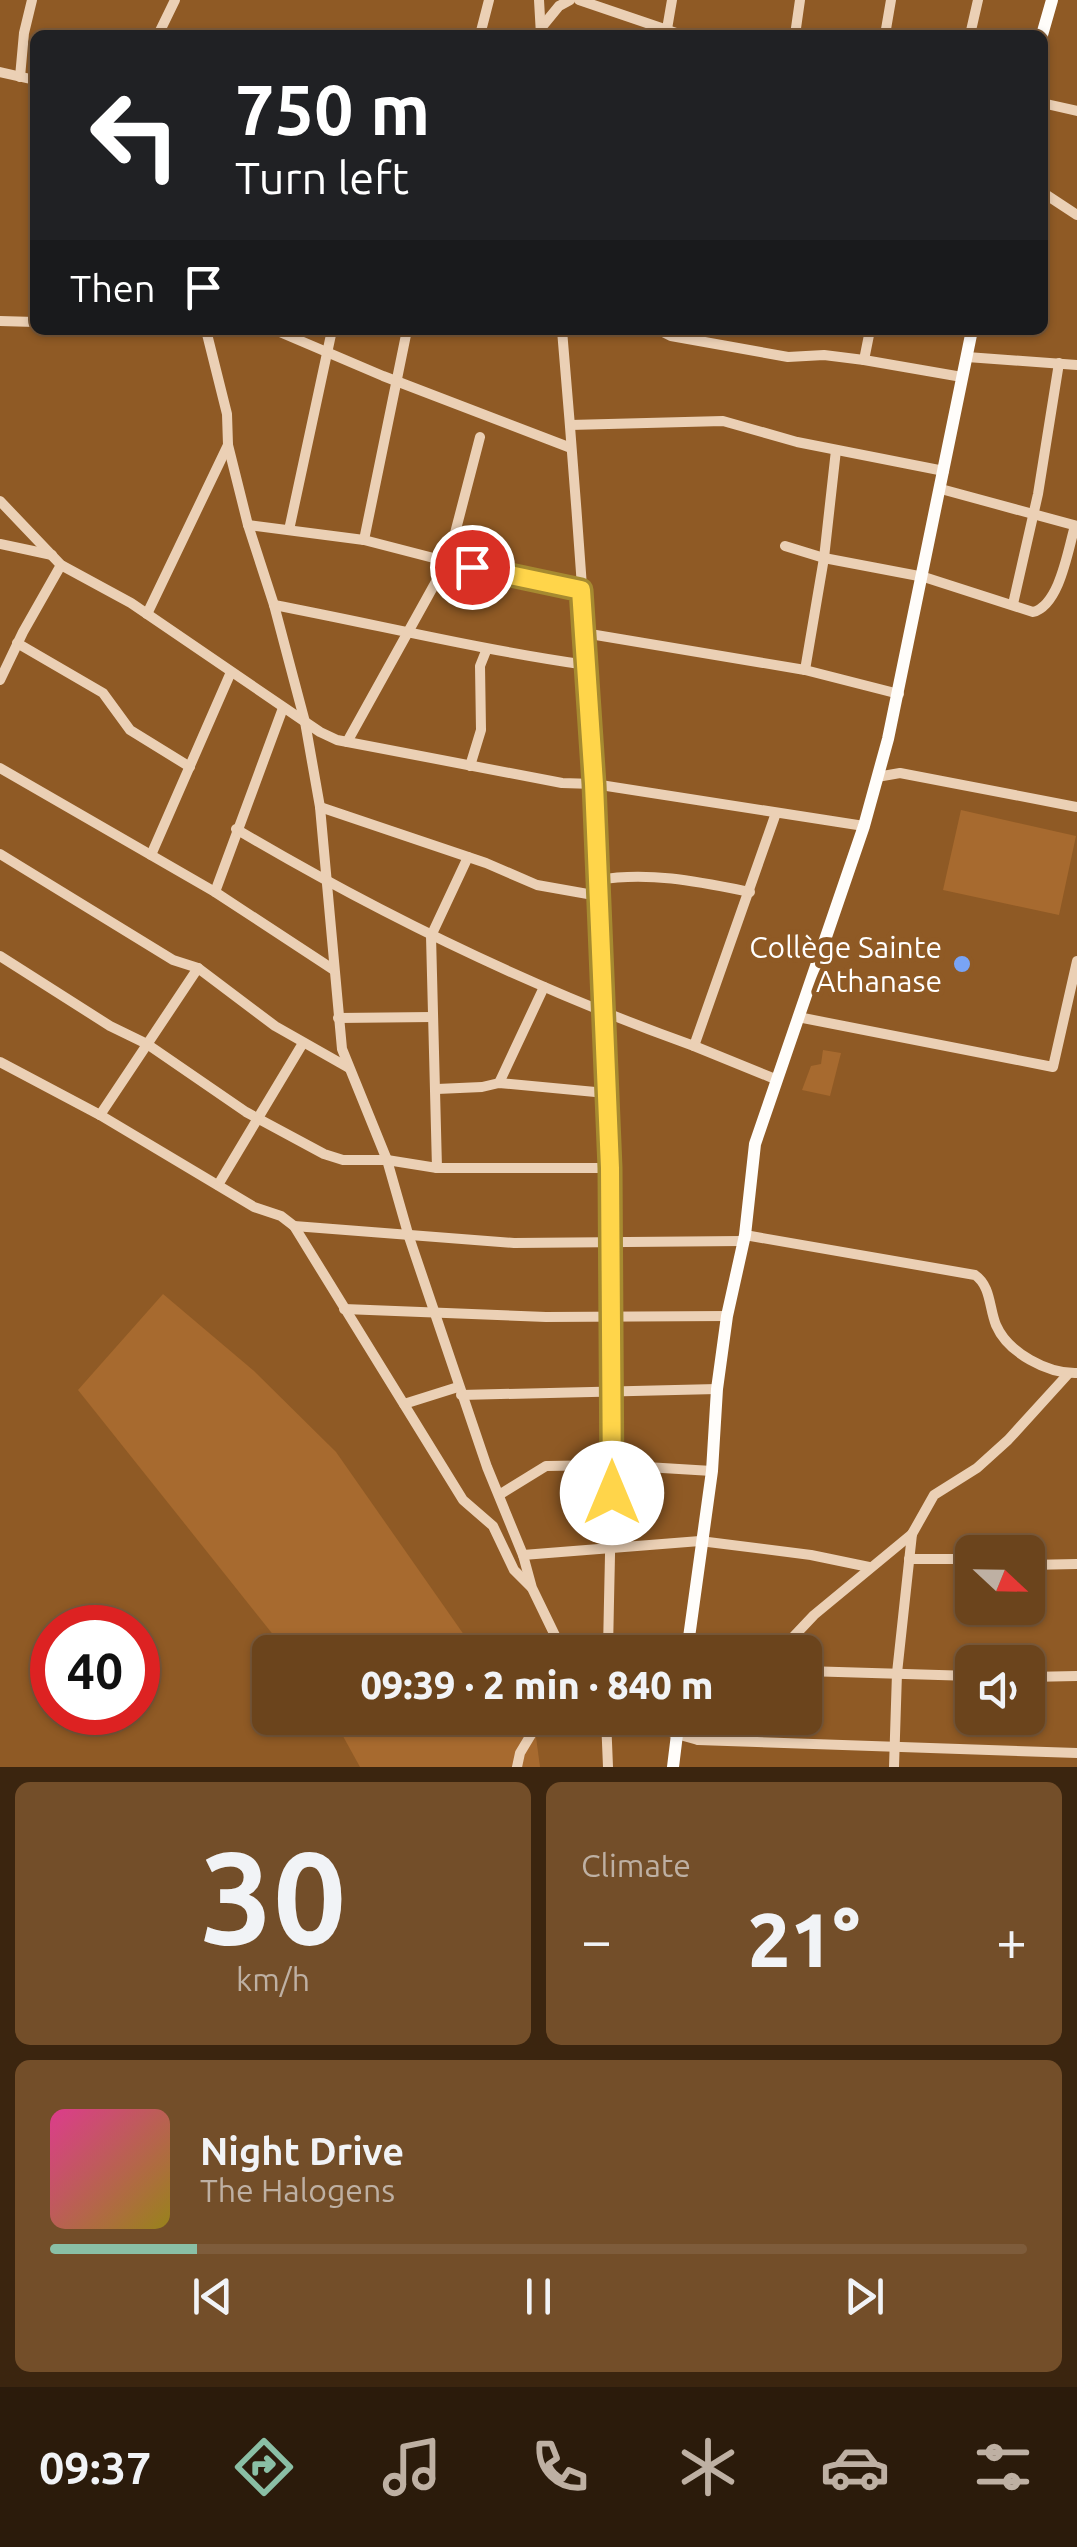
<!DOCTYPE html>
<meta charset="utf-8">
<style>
:root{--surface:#6b441c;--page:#734e29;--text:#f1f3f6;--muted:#beb0a3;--line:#7e5c3b;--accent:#8abfa5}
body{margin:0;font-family:Ubuntu,sans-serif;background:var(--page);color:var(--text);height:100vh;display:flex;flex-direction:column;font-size:38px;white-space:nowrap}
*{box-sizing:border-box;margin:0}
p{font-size:32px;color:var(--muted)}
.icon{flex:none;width:55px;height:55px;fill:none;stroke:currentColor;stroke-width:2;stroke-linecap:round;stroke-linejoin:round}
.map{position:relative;height:1767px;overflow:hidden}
.details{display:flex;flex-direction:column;gap:15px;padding:15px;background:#3b250f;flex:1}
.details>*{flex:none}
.banner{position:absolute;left:30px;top:30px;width:1018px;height:305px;border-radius:15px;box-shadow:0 2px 8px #0004,0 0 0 2px var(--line);background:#202124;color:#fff;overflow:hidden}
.needle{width:65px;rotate:112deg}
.controls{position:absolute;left:955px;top:1535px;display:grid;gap:20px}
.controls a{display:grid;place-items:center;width:90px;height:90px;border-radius:15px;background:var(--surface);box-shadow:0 2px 8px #0004,0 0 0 2px var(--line);font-size:50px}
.speed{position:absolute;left:30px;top:1605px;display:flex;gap:20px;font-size:50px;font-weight:700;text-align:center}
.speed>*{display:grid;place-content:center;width:130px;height:130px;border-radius:50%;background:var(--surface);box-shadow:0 2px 8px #0004,0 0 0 2px var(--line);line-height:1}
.speed .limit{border:15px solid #d22;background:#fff;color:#111}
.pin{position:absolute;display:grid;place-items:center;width:85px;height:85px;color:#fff;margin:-42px;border:5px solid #fff;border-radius:50%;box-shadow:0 2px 10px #0007}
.me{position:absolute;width:110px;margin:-55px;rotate:0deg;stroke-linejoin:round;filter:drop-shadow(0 0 8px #0008)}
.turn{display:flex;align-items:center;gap:35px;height:210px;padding:0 40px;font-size:45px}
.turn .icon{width:130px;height:130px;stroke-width:2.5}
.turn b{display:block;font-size:70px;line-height:85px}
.then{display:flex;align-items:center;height:95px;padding:0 40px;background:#0003;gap:20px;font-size:38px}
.big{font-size:75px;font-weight:800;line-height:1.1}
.details .tile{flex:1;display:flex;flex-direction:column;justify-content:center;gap:15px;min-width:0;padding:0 35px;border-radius:15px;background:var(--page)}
.details .dial{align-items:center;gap:0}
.dial b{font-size:130px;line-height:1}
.song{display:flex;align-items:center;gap:30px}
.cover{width:120px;height:120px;border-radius:15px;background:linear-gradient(135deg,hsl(330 70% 55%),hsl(50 70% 35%))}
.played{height:10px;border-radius:5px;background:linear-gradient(90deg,var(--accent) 15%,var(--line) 15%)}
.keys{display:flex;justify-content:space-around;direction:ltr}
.heat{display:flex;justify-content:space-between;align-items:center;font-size:55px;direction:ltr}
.details .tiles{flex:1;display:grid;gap:15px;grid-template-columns:1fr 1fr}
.tile:last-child{grid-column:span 2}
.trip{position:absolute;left:252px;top:1635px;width:570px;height:100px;border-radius:15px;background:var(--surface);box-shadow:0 2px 8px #0004,0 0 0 2px var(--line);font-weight:800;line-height:100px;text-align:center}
.tabs{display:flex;height:160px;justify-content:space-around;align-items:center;background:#2b1b0b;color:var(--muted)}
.tabs .icon{width:70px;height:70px}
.tabs .selected{color:var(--accent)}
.tabs b{font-size:45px;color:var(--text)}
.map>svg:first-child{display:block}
.green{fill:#a76a2f}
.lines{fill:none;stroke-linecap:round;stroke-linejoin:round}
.minor{stroke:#ebd0b5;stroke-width:10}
.major{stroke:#fffdfa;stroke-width:12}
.route-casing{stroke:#a68a30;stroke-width:25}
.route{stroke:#ffd54a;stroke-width:18}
.poi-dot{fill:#79a4f5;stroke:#8f5a25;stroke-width:4}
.labels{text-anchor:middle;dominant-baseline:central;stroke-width:10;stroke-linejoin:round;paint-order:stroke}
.poi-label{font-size:30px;fill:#fff;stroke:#8f5a25;text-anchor:end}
</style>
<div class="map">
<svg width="1077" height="1767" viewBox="0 0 1077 1767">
<rect width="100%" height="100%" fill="#8f5a25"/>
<g class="green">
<polygon points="961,810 1076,836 1059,915 943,890"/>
<polygon points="823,1050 841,1053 830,1096 802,1090 811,1066 821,1064"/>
<polygon points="163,1294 254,1371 336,1452 476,1652 287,1652 78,1390"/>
<polygon points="333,1718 522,1718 536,1737 540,1767 360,1767"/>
</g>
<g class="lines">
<g class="minor">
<polyline points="539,0 541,35"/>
<polyline points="579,0 682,35"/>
<polyline points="541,28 559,6 570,0"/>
<polyline points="667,29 672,0"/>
<polyline points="158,35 175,0"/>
<polyline points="480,35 489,0"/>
<polyline points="795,35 800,0"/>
<polyline points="885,35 891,0"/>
<polyline points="970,35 978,0"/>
<polyline points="0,72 35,80"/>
<polyline points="20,77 24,33 32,0"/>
<polyline points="1042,103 1077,111"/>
<polyline points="1042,192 1077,215"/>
<polyline points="0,321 35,322"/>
<polyline points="206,330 227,414 228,445 248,525 274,605 305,722 320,807 342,1049 387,1160 409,1237 487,1467 523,1555 532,1588 563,1652"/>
<polyline points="275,330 383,376 571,448"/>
<path d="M562 330C590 656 609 985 612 1312 614 1426 610 1539 608 1652"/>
<polyline points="659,330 671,336 788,357 824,355 864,360 962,377"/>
<polyline points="967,357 1077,365"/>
<polyline points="864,360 870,330"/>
<polyline points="570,425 723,421 797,442 944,471"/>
<polyline points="941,489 1077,526"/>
<polyline points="0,501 61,565 131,603 320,732 337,740 562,783 594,784 864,826"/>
<polyline points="248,525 364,540 480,570 581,590"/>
<polyline points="289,530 332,330"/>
<polyline points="364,540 407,330"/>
<polyline points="0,544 52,555"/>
<path d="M785 546 824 558 924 577 1033 612C1060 605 1068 549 1075 526"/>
<polyline points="1013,604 1038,494 1059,363"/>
<path d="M274 605C379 625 481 650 587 665"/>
<polyline points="147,614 228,445"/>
<polyline points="584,633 805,670 899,694"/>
<polyline points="17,643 103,693 130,730 190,767"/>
<polyline points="805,670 824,558 836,450"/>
<polyline points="0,680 23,632 61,565"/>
<polyline points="283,708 215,892 334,970"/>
<polyline points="347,742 448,560 480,437"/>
<polyline points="470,766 481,730 480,666 486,651"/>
<polyline points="0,768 215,892"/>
<polyline points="877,777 900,773 1077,807"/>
<polyline points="320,807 486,863 537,885 599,896"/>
<path d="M236 829C383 916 534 989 694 1046L776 813"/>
<polyline points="0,854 173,960 198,968 275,1026 349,1068"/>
<polyline points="151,855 231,672"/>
<path d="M598 880C649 871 700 882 750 892"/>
<polyline points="0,956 110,1026 147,1044 246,1112 324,1154 343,1160 387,1160 437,1168 610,1168"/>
<polyline points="198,968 100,1115 254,1207 281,1216 294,1226 463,1500 493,1526 514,1570 531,1587"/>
<polyline points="798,1017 1053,1067 1077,961"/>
<polyline points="338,1018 432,1017"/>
<polyline points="694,1046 775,1079"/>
<polyline points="0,1062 100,1115"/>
<polyline points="499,1083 544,987"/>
<polyline points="437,1089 482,1087 499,1083 606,1093"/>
<polyline points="437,1168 431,936 468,857"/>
<polyline points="218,1185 303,1043"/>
<polyline points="294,1226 514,1243 742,1241"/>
<path d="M745 1235 975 1275C991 1286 989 1308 996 1325 1008 1353 1048 1374 1077 1373"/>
<polyline points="344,1309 546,1317 727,1316"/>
<polyline points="461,1395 717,1389"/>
<polyline points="404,1404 458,1387"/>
<polyline points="499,1495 546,1466 613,1465 712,1471"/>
<polyline points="523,1555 700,1541 811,1555 869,1567"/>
<polyline points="909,1559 972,1559"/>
<polyline points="1028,1565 1077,1564"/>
<polyline points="779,1652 814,1615 912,1534 934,1495 977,1468 1008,1440 1069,1373"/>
<polyline points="805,1671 972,1676"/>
<polyline points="1028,1677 1077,1676"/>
<polyline points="606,1718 608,1767"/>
<polyline points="620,1718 698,1740 1077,1753"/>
<polyline points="698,1740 719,1718"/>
<polyline points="517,1767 520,1753 538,1723"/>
<polyline points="894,1767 897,1673 912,1534"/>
</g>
<g class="major">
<polyline points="1042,35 1052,0"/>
<polyline points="687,1652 712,1471 717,1389 727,1316 745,1235 755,1144 864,826 888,739 972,330"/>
<polyline points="673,1767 679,1718"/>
</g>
</g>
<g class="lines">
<defs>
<polyline id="route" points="472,567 581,590 594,784 610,1168 612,1493"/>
</defs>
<use href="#route" class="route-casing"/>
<use href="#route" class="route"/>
</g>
<circle class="poi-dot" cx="962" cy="964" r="10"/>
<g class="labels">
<g class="poi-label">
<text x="942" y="947">Collège Sainte<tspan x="942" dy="34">Athanase</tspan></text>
</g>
</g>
</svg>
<div class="controls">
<a><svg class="needle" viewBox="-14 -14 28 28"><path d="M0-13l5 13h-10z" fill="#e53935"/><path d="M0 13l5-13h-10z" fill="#beb0a3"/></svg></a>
<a><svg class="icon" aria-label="sound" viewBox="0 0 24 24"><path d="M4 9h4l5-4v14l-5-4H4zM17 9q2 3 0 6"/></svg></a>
</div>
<div class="speed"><div class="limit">40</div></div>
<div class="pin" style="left:472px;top:567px;background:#d93025"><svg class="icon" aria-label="arrive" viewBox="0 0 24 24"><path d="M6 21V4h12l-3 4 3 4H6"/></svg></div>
<svg class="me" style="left:612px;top:1493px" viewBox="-20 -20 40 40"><circle r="19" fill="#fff"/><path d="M0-13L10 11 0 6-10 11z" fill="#ffd54a"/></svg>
<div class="trip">09:39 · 2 min · 840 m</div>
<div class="banner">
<div class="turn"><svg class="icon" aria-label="left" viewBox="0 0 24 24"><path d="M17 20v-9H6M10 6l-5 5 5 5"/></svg><div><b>750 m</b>Turn left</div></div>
<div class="then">Then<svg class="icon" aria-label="arrive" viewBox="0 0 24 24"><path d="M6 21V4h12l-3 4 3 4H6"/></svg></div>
</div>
</div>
<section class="details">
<div class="tiles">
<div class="tile dial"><b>30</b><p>km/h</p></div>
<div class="tile"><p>Climate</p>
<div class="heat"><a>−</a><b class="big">21°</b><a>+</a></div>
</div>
<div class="tile">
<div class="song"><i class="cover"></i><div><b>Night Drive</b><p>The Halogens</p></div></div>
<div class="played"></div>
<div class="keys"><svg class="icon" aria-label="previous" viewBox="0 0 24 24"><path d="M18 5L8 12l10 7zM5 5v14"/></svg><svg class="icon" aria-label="pause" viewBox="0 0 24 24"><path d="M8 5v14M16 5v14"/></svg><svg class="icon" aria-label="next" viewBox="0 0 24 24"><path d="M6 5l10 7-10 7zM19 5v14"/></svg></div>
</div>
</div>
</section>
<nav class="tabs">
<b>09:37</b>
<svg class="icon selected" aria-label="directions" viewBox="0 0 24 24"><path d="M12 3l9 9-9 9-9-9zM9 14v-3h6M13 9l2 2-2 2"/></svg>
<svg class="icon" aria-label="music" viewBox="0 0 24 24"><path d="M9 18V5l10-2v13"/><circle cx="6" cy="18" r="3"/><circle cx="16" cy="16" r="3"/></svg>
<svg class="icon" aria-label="phone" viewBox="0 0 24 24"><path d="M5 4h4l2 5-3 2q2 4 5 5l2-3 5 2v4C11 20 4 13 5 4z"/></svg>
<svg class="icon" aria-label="climate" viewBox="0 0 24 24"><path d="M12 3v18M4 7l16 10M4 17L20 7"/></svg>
<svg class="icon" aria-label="car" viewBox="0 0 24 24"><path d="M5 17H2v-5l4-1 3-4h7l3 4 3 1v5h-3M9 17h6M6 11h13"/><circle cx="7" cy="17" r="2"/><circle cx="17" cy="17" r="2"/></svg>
<svg class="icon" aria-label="filters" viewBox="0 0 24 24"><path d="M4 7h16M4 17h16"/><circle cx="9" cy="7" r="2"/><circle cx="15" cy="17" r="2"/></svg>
</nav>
